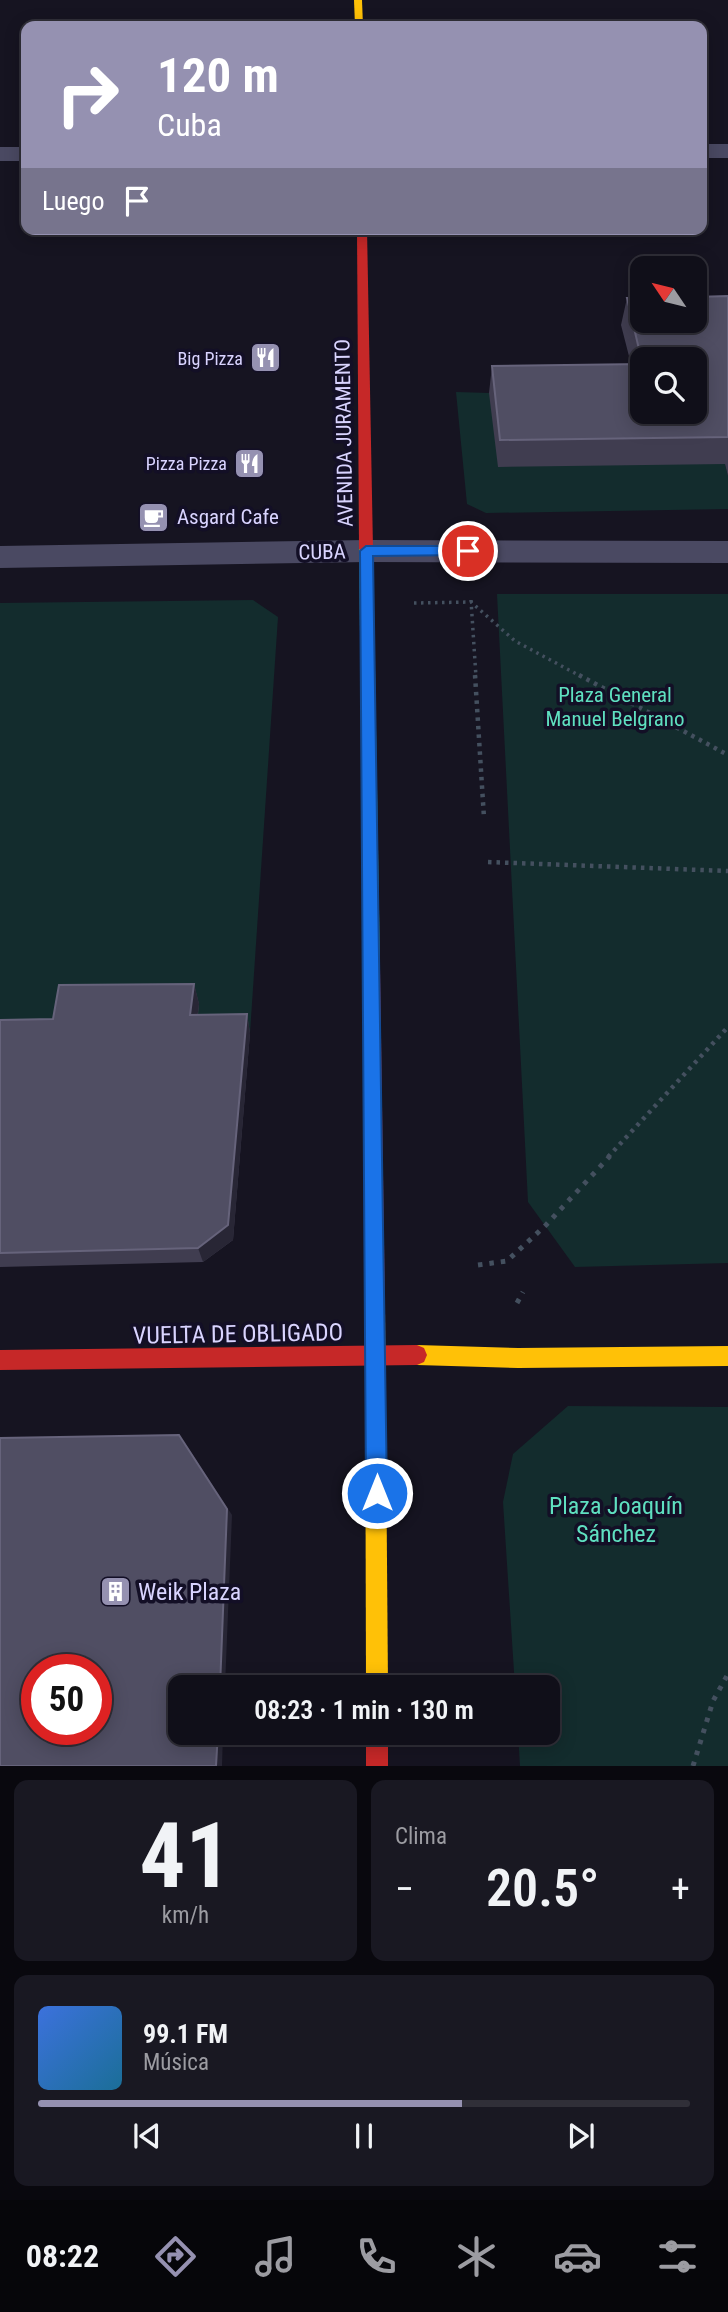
<!DOCTYPE html>
<html lang="es">
<meta charset="utf-8">
<style>
:root{--surface:#100f19;--page:#191822;--text:#f1f3f6;--muted:#9c9ca2;--line:#302f38;--accent:#9591b1}
body{margin:0;font-family:"Roboto Condensed",sans-serif;background:var(--page);color:var(--text);height:100vh;display:flex;flex-direction:column;font-size:26px;white-space:nowrap}
*{box-sizing:border-box;margin:0}
p{font-size:23px;color:var(--muted)}
.icon{flex:none;width:38px;height:38px;fill:none;stroke:currentColor;stroke-width:2;stroke-linecap:round;stroke-linejoin:round}
.map{position:relative;height:1766px;overflow:hidden}
.side{display:flex;flex-direction:column;gap:14px;padding:14px;background:#09080e;flex:1}
.side>*{flex:none}
.guide{position:absolute;left:21px;top:21px;width:686px;height:214px;border-radius:14px;box-shadow:0 4px 18px #0003,0 0 0 2px var(--line);background:#9591b1;color:#fff;overflow:hidden}
.needle{width:46px;rotate:305deg}
.buttons{position:absolute;left:630px;top:256px;display:grid;gap:14px}
.buttons a{display:grid;place-items:center;width:77px;height:77px;border-radius:14px;background:var(--surface);box-shadow:0 4px 18px #0003,0 0 0 2px var(--line);font-size:35px}
.speed{position:absolute;left:21px;top:1654px;display:flex;gap:14px;font-size:35px;font-weight:700;text-align:center}
.speed>*{display:grid;place-content:center;width:91px;height:91px;border-radius:50%;background:var(--surface);box-shadow:0 4px 18px #0003,0 0 0 2px var(--line);line-height:1}
.speed .limit{border:10px solid #d22;background:#fff;color:#111}
.pin{position:absolute;display:grid;place-items:center;width:60px;height:60px;color:#fff;margin:-30px;border:4px solid #fff;border-radius:50%;box-shadow:0 2px 7px #0007}
.me{position:absolute;width:77px;margin:-38px;rotate:0deg;stroke-linejoin:round;filter:drop-shadow(0 0 5px #0008)}
.turn{display:flex;align-items:center;gap:24px;height:147px;padding:0 21px;font-size:32px}
.turn .icon{width:91px;height:91px;stroke-width:2.5}
.turn b{display:block;font-size:49px;line-height:60px}
.then{display:flex;align-items:center;height:66px;padding:0 21px;background:#0003;gap:14px;font-size:26px}
.big{font-size:52px;font-weight:600;line-height:1.1}
.side .widget{flex:1;display:flex;flex-direction:column;justify-content:center;gap:10px;min-width:0;padding:0 24px;border-radius:14px;background:var(--page)}
.side .dial{align-items:center;gap:0}
.dial b{font-size:91px;line-height:1}
.song{display:flex;align-items:center;gap:21px}
.cover{width:84px;height:84px;border-radius:10px;background:linear-gradient(135deg,hsl(220 70% 55%),hsl(200 70% 35%))}
.played{height:7px;border-radius:4px;background:linear-gradient(90deg,var(--accent) 65%,var(--line) 65%)}
.keys{display:flex;justify-content:space-around;direction:ltr}
.heat{display:flex;justify-content:space-between;align-items:center;font-size:38px;direction:ltr}
.side .tiles{flex:1;display:grid;gap:14px;grid-template-columns:1fr 1fr}
.widget:last-child{grid-column:span 2}
.trip{position:absolute;left:168px;top:1675px;width:392px;height:70px;border-radius:14px;background:var(--surface);box-shadow:0 4px 18px #0003,0 0 0 2px var(--line);font-weight:600;line-height:70px;text-align:center}
.tabs{display:flex;height:112px;justify-content:space-around;align-items:center;background:#06060a;color:var(--muted)}
.tabs .icon{width:49px;height:49px}
.tabs .active{color:var(--accent)}
.tabs b{font-size:32px;color:var(--text)}
.map>svg:first-child{display:block}
.green{fill:#132c2d}
.lines{fill:none;stroke-linecap:round;stroke-linejoin:round}
.path-far2{stroke:#44505f;stroke-width:3.5;stroke-dasharray:2.5 4.5;stroke-linecap:butt}
.path-far1{stroke:#44505f;stroke-width:4.5;stroke-dasharray:3.5 5;stroke-linecap:butt}
.path{stroke:#44505f;stroke-width:5;stroke-dasharray:4.5 7;stroke-linecap:butt}
.street{fill:#4a4962;fill-rule:evenodd}
.fast{fill:#4caf50;fill-rule:evenodd}
.slow{fill:#ffc107;fill-rule:evenodd}
.jam{fill:#c62828;fill-rule:evenodd}
.wall{fill:#403d50}
.shaded-wall{fill:#282635}
.building{fill:#504e63;stroke:#66637b;stroke-width:2;fill-rule:evenodd}
.route{fill:#1a73e8;stroke:#114b97;stroke-width:2}
.labels{text-anchor:middle;dominant-baseline:central;stroke-width:7;stroke-linejoin:round;paint-order:stroke}
.far-poi-label{font-size:18px;fill:#d9d4ff;stroke:#130f26;text-anchor:end}
.street-label{font-size:21px;fill:#d9d4ff;stroke:#130f26}
.poi-label{font-size:21px;fill:#d9d4ff;stroke:#130f26;text-anchor:start}
.park-label{font-size:21px;fill:#5fe0c0;stroke:#130f26}
.near-street-label{font-size:24px;fill:#d9d4ff;stroke:#130f26}
.near-park-label{font-size:24px;fill:#5fe0c0;stroke:#130f26}
.near-poi-label{font-size:24px;fill:#d9d4ff;stroke:#130f26;text-anchor:start}
</style>
<div class="map">
<svg width="728" height="1766" viewBox="0 0 728 1766">
<rect width="100%" height="100%" fill="#161421"/>
<g class="green">
<polygon points="456,392 489,393 725,464 728,476 728,509 486,513 467,504"/>
<polygon points="497,594 728,594 728,1263 575,1267 528,1202"/>
<polygon points="253,600 278,617 250,1033 0,1039 0,603"/>
<polygon points="568,1406 728,1407 728,1766 520,1766 518,1733 548,1732 548,1687 515,1687 503,1502 513,1454"/>
</g>
<g class="lines">
<g class="path-far2">
<polyline points="471,600 476,677"/>
<polyline points="414,603 471,602 515,641 582,677"/>
</g>
<g class="path-far1">
<polyline points="475,675 484,818"/>
<polyline points="579,675 728,755"/>
<polyline points="488,862 728,871"/>
<polyline points="608,1157 728,1027"/>
</g>
<g class="path">
<polyline points="478,1265 507,1261 546,1225 610,1156"/>
<polyline points="517,1303 523,1292"/>
<polyline points="693,1766 713,1701 728,1674"/>
</g>
<g class="street">
<rect x="702" y="144" width="26" height="14"/>
<rect x="0" y="147" width="26" height="14"/>
<polygon points="367,540 728,541 728,563 367,562 0,568 0,546"/>
</g>
<polygon class="fast" points="366,544 373,549 380,968 378,973 372,975 366,973 364,968 359,549"/>
<g class="slow">
<polygon points="354,0 362,0 363,26 355,26"/>
<polygon points="375,1301 382,1304 385,1311 388,1687 366,1687 365,1311 368,1304"/>
<polygon points="417,1345 518,1348 728,1346 728,1366 518,1368 417,1365 410,1362 407,1355 410,1348"/>
</g>
<g class="jam">
<polygon points="357,229 367,229 373,549 366,554 359,549"/>
<polygon points="372,961 378,963 380,968 385,1311 382,1318 375,1321 368,1318 365,1311 364,968 366,963"/>
<polygon points="417,1345 424,1348 427,1355 424,1362 417,1365 0,1370 0,1350"/>
<rect x="366" y="1732" width="22" height="34"/>
</g>
</g>
<g class="wall">
<polygon points="728,296 728,476 725,464 498,467 489,393 492,366 631,364 621,325 627,298"/>
<polygon points="194,984 199,1004 198,1015 247,1014 250,1033 233,1240 203,1262 0,1267 0,1020 53,1019"/>
</g>
<g class="shaded-wall">
<polygon points="194,984 199,1004 195,1034 190,1015"/>
<polygon points="247,1014 250,1033 233,1240 203,1262 198,1248"/>
<polygon points="179,1435 185,1443 232,1515 225,1687 220,1687"/>
<polygon points="218,1732 223,1732 222,1766 216,1766"/>
</g>
<g class="building">
<polygon points="728,296 728,437 500,440 492,366 642,364 642,411 695,411 695,359 642,359 642,362 627,298 642,298 642,320 695,320 695,297"/>
<polygon points="194,984 190,1015 247,1014 228,1225 198,1248 0,1253 0,1020 53,1019 59,985"/>
<path d="M179 1435 227 1509 220 1687H180V1732H218L216 1766H0V1438ZM37 1670H96V1729H37Z"/>
</g>
<polygon class="route" points="366,546 468,546 475,551 468,555 373,556 387,1493 384,1500 377,1503 369,1500 366,1493 360,551"/>
<defs>
<symbol id="restaurant-square" viewBox="-11 -11 22 22"><rect x="-9" y="-9" width="18" height="18" rx="4" fill="#9591b1" stroke="#130f26"/><path d="M-5-6h1v4h1v-4h1v4h1v-4h1v5L-1.5 .5V6h-2V.5L-5-1ZM5-6V6H3V1.5H1.5Q1.5-4 5-6Z" fill="#fff"/></symbol>
<symbol id="cafe-square" viewBox="-11 -11 22 22"><rect x="-9" y="-9" width="18" height="18" rx="4" fill="#9591b1" stroke="#130f26"/><path d="M-5.5-4.5H6V0H3Q3 3.5 0 3.5H-2.5Q-5.5 3.5-5.5 0ZM3-3.2v2h1.7v-2ZM-6 4.5H4V6H-6Z" fill="#fff"/></symbol>
<symbol id="building-square" viewBox="-11 -11 22 22"><rect x="-9" y="-9" width="18" height="18" rx="4" fill="#9591b1" stroke="#130f26"/><path d="M-4-6H4V6H1V3H-1V6H-4ZM-2.5-4.3h1.7v1.8h-1.7ZM.8-4.3h1.7v1.8H.8ZM-2.5-1h1.7V.8h-1.7ZM.8-1h1.7V.8H.8Z" fill="#fff"/></symbol>
</defs>
<g fill-rule="evenodd">
<use href="#restaurant-square" x="248" y="340" width="35" height="35"/>
<use href="#restaurant-square" x="232" y="446" width="35" height="35"/>
<use href="#cafe-square" x="136" y="500" width="35" height="35"/>
<use href="#building-square" x="98" y="1574" width="35" height="35"/>
</g>
<g class="labels">
<g class="far-poi-label">
<text x="243" y="358">Big Pizza</text>
<text x="227" y="463">Pizza Pizza</text>
</g>
<g class="street-label">
<text transform="translate(344 433) rotate(-91)">AVENIDA JURAMENTO</text>
<text transform="translate(322 552) rotate(-1)">CUBA</text>
</g>
<g class="poi-label">
<text x="177" y="517">Asgard Cafe</text>
</g>
<g class="park-label">
<text x="615" y="695">Plaza General<tspan x="615" dy="24">Manuel Belgrano</tspan></text>
</g>
<g class="near-street-label">
<text transform="translate(238 1334) rotate(-1)">VUELTA DE OBLIGADO</text>
</g>
<g class="near-park-label">
<text x="616" y="1506">Plaza Joaquín<tspan x="616" dy="28">Sánchez</tspan></text>
</g>
<g class="near-poi-label">
<text x="138" y="1592">Weik Plaza</text>
</g>
</g>
</svg>
<div class="buttons">
<a><svg class="needle" viewBox="-14 -14 28 28"><path d="M0-13l5 13h-10z" fill="#e53935"/><path d="M0 13l5-13h-10z" fill="#9c9ca2"/></svg></a>
<a><svg class="icon" aria-label="search" viewBox="0 0 24 24"><circle cx="10" cy="10" r="6"/><path d="M15 15l6 6"/></svg></a>
</div>
<div class="speed"><div class="limit">50</div></div>
<div class="pin" style="left:468px;top:551px;background:#d93025"><svg class="icon" aria-label="arrive" viewBox="0 0 24 24"><path d="M6 21V4h12l-3 4 3 4H6"/></svg></div>
<svg class="me" style="left:377px;top:1493px" viewBox="-20 -20 40 40"><circle r="17" fill="#1a73e8" stroke="#fff" stroke-width="3"/><path d="M0-11L8 9 0 5-8 9z" fill="#fff"/></svg>
<div class="trip">08:23 · 1 min · 130 m</div>
<div class="guide">
<div class="turn"><svg class="icon" aria-label="right" viewBox="0 0 24 24"><path d="M7 20v-9h11M14 6l5 5-5 5"/></svg><div><b>120 m</b>Cuba</div></div>
<div class="then">Luego<svg class="icon" aria-label="arrive" viewBox="0 0 24 24"><path d="M6 21V4h12l-3 4 3 4H6"/></svg></div>
</div>
</div>
<section class="side">
<div class="tiles">
<div class="widget dial"><b>41</b><p>km/h</p></div>
<div class="widget"><p>Clima</p>
<div class="heat"><a>−</a><b class="big">20.5°</b><a>+</a></div>
</div>
<div class="widget">
<div class="song"><i class="cover"></i><div><b>99.1 FM</b><p>Música</p></div></div>
<div class="played"></div>
<div class="keys"><svg class="icon" aria-label="previous" viewBox="0 0 24 24"><path d="M18 5L8 12l10 7zM5 5v14"/></svg><svg class="icon" aria-label="pause" viewBox="0 0 24 24"><path d="M8 5v14M16 5v14"/></svg><svg class="icon" aria-label="next" viewBox="0 0 24 24"><path d="M6 5l10 7-10 7zM19 5v14"/></svg></div>
</div>
</div>
</section>
<nav class="tabs">
<b>08:22</b>
<svg class="icon active" aria-label="directions" viewBox="0 0 24 24"><path d="M12 3l9 9-9 9-9-9zM9 14v-3h6M13 9l2 2-2 2"/></svg>
<svg class="icon" aria-label="music" viewBox="0 0 24 24"><path d="M9 18V5l10-2v13"/><circle cx="6" cy="18" r="3"/><circle cx="16" cy="16" r="3"/></svg>
<svg class="icon" aria-label="phone" viewBox="0 0 24 24"><path d="M5 4h4l2 5-3 2q2 4 5 5l2-3 5 2v4C11 20 4 13 5 4z"/></svg>
<svg class="icon" aria-label="climate" viewBox="0 0 24 24"><path d="M12 3v18M4 7l16 10M4 17L20 7"/></svg>
<svg class="icon" aria-label="car" viewBox="0 0 24 24"><path d="M5 17H2v-5l4-1 3-4h7l3 4 3 1v5h-3M9 17h6M6 11h13"/><circle cx="7" cy="17" r="2"/><circle cx="17" cy="17" r="2"/></svg>
<svg class="icon" aria-label="filters" viewBox="0 0 24 24"><path d="M4 7h16M4 17h16"/><circle cx="9" cy="7" r="2"/><circle cx="15" cy="17" r="2"/></svg>
</nav>
